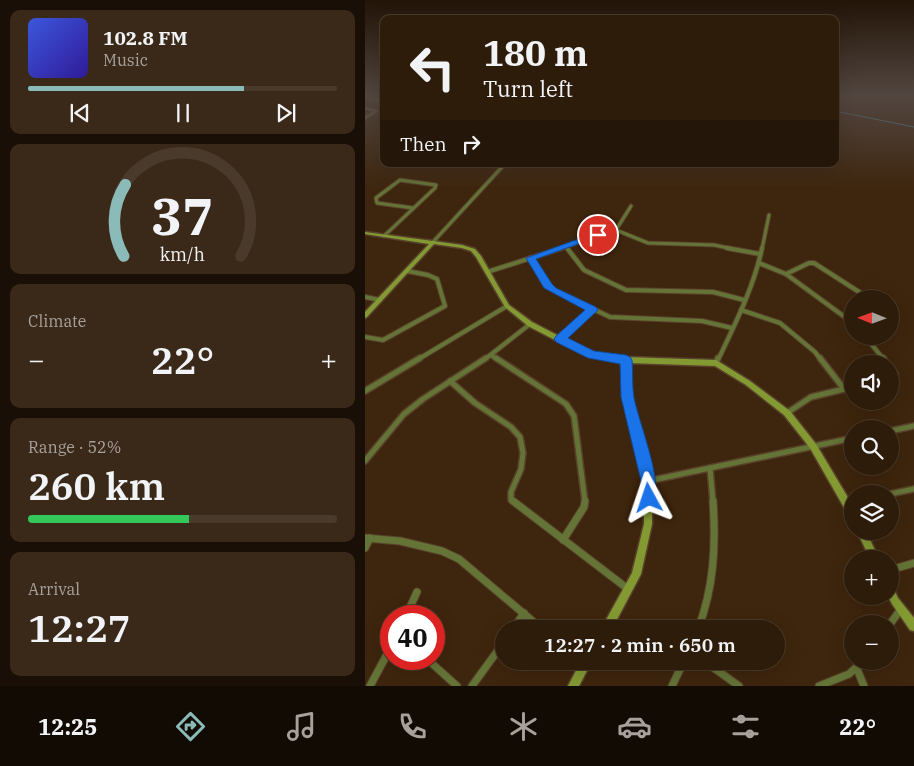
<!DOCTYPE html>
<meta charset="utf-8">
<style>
:root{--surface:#2e1c0a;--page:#3a2918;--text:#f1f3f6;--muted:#a7a19c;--line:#493a2b;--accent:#8bbbb9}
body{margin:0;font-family:"IBM Plex Serif",serif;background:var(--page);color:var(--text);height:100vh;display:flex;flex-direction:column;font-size:19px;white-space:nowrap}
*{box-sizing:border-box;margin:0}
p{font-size:16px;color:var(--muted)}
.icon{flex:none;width:28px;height:28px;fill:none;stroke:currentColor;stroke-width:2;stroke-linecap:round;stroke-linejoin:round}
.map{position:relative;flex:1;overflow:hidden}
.side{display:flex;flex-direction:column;gap:10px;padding:10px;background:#190f06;width:365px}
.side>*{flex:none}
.banner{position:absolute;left:15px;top:15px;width:459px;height:152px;border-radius:10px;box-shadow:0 5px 20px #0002,0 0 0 1px var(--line);background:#2e1c0a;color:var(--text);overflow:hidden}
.needle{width:32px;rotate:271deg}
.controls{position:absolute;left:479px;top:290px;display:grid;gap:10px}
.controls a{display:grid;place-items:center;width:55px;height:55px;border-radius:50%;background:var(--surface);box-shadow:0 5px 20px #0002,0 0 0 1px var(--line);font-size:25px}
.speed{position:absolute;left:15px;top:605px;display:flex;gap:10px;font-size:25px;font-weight:700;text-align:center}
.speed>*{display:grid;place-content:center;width:65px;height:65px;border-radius:50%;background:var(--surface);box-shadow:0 5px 20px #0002,0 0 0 1px var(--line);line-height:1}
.speed .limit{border:8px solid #d22;background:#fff;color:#111}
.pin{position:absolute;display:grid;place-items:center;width:42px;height:42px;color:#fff;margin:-21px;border:2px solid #fff;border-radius:50%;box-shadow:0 1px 5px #0007}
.me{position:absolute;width:55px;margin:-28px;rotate:355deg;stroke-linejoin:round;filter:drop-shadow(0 0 4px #0008)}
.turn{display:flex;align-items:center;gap:18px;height:105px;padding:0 20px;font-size:22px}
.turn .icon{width:65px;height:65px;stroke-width:2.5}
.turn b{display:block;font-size:35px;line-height:42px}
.then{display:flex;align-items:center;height:48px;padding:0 20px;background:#0003;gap:10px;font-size:19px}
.big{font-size:38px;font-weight:600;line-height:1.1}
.side .card{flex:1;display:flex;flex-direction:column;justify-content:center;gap:8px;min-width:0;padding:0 18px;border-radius:10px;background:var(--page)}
.side .dial{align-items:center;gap:0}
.dial svg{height:130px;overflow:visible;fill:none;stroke:var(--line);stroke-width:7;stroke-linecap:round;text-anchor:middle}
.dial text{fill:var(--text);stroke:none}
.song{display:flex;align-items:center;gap:15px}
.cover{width:60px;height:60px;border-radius:8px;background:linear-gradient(135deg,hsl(230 70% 55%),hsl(250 70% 35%))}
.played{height:5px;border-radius:2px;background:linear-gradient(90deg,var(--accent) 70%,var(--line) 70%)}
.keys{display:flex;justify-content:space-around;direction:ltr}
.heat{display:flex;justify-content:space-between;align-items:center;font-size:28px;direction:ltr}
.charge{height:8px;border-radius:4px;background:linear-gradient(90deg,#34c759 52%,var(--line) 0)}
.trip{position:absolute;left:130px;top:620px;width:290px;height:50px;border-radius:25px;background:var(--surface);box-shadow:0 5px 20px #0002,0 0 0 1px var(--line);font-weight:600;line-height:50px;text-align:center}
.menu{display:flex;height:80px;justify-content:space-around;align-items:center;background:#120b04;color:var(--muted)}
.menu .icon{width:35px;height:35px}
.menu .on{color:var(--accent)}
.menu b{font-size:22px;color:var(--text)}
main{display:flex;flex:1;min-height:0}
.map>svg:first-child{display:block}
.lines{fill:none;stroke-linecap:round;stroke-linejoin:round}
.stream{stroke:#4498c0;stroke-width:1}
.street-far4-casing{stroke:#59412b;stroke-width:4}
.street-far3-casing{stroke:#59412b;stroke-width:5}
.street-far2-casing{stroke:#59412b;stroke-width:6}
.street-far1-casing{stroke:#59412b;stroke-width:8}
.street-casing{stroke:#59412b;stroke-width:9}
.secondary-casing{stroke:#59412b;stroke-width:3}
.street-far4{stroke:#647336;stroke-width:2.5}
.street-far3{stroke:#647336;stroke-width:3}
.street-far2{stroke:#647336;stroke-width:4}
.street-far1{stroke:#647336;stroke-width:5}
.street{stroke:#647336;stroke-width:7}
.secondary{fill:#839a33;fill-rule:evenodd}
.route{fill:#1a73e8;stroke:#114b97}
</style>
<main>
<section class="side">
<div class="card">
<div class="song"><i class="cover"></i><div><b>102.8 FM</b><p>Music</p></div></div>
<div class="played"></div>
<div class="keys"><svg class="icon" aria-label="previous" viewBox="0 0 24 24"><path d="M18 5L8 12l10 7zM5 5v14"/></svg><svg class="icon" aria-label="pause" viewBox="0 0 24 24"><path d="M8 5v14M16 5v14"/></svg><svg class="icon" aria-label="next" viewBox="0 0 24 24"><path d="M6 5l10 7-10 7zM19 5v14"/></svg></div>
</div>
<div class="card dial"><svg viewBox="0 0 100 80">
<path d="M14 69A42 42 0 1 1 86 69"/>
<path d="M14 69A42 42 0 0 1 15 25" stroke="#8bbbb9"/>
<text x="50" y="56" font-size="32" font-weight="700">37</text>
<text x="50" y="72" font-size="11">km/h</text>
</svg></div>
<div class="card"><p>Climate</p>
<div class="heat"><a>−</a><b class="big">22°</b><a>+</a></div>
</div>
<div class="card"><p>Range · 52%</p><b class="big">260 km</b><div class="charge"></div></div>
<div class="card"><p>Arrival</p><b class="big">12:27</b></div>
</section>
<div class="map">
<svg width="549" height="686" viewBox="0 0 549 686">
<rect width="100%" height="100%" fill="#3e250d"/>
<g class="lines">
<polyline class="stream" points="470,111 549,127"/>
<defs>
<g id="street-far4">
<polyline points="0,98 19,102"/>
<polyline points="0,108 11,111 0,118"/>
</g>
<g id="street-far3">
<polyline points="251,230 266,206"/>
<polyline points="19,236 70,188 71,185 35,180 11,198 12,203 48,208"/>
<polyline points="68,242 137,167 143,164"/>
<polyline points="201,246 203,249"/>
<polyline points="193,249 251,230 283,243 349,245 368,249"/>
<polyline points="397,249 404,215"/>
</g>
<g id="street-far2">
<polyline points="202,248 219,270 261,290 348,292 379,300"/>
<polyline points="362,248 395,254"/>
<polyline points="165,258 183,286 188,290 245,317 337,321 367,328"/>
<polyline points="394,263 421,274 488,323"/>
<polyline points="122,272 197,248"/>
<polyline points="421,274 444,263 449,263 505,299"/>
<polyline points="0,297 15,300"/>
<polyline points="376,310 415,323 450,352 456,360"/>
<polyline points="500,336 519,360"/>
<polyline points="0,337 18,340 80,306 72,279 63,275 42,271"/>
<polyline points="195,339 227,310"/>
<polyline points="126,355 133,360"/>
<polyline points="52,360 142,306"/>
<polyline points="119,360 165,324"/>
<path d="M353 360C370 324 389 287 397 248"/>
</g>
<g id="street-far1">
<polyline points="131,358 201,404 209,416 220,502"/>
<polyline points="455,358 479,389"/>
<polyline points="518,358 522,364"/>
<polyline points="351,363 353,358"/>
<polyline points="525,368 530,374 525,380"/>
<polyline points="85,381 110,403 146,427 155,437 158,453 156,469 146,492 146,500 149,502"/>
<polyline points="0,391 55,358"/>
<polyline points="422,413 446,397 488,387"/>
<polyline points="525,431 549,426"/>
<polyline points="0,461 39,414 58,399 121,358"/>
<polyline points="345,468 348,502"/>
<polyline points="283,481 488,438"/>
<polyline points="525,494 549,489"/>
</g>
<g id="street">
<polyline points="148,501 263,589"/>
<polyline points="0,538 35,541 77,551 94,559 177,629"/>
<polyline points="198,540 219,507 220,501"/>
<polyline points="0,548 5,538"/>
<polyline points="525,570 549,563"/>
<polyline points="41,616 52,592"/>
<polyline points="525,624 536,609"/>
<polyline points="148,629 159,613"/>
<path d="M333 629C349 587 351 546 348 501"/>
<polyline points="62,659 92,686"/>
<polyline points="339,661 374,686"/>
<polyline points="492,669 499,686"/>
<polyline points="5,686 26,647"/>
<polyline points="107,686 139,642"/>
<polyline points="307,686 319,661"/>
<polyline points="454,686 484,674 498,661"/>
</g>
<g id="secondary">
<polygon points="0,232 68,241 97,245 110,249 116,256 144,305 167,322 219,349 238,355 261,357 351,360 385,381 425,411 451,444 488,506 488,519 485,518 445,448 419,415 381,385 350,366 264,363 266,397 287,481 287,524 276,574 247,629 236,629 267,573 279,524 279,481 260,397 258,362 238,359 215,353 163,326 140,307 111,257 106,251 97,248 69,244 2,317 0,318 0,312 64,244 0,234"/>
<polygon points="492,531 501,531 514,559 505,559"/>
<polygon points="525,585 528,587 533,598 549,618 549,631 545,630 527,604 523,596 525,596"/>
<polygon points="216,661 227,661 214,686 203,686"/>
</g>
</defs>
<use href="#street-far4" class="street-far4-casing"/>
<use href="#street-far3" class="street-far3-casing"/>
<use href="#street-far2" class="street-far2-casing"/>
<use href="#street-far1" class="street-far1-casing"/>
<use href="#street" class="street-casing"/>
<use href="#secondary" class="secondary-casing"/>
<use href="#street-far4" class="street-far4"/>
<use href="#street-far3" class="street-far3"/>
<use href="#street-far2" class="street-far2"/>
<use href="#street-far1" class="street-far1"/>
<use href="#street" class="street"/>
<use href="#secondary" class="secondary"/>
</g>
<linearGradient id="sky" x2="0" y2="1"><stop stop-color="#221407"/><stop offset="0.5" stop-color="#524640"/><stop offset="1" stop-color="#524640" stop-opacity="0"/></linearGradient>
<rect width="549" height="191" fill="url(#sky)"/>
<path class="route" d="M230 233H233L238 235 171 259 187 284 191 288 231 307 233 310 203 338 229 351 261 355 265 357 267 360C268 372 267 386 269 398 274 423 298 481 289 503L284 505 278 503 276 498V481L256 397 255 364 223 358 191 342 189 339 191 336 220 310 179 288 161 258Z"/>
</svg>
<div class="controls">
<a><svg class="needle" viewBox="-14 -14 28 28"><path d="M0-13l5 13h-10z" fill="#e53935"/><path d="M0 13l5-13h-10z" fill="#a7a19c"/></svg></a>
<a><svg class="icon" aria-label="sound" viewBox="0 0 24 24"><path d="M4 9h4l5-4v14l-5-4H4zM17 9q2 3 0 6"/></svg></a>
<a><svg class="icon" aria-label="search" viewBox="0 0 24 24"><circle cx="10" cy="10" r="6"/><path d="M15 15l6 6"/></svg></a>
<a><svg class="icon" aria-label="layers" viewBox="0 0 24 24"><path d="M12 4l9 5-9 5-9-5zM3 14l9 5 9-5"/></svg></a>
<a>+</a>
<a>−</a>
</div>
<div class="speed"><div class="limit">40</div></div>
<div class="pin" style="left:233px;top:235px;background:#d93025"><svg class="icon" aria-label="arrive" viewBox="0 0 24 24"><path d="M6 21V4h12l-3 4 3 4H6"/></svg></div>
<svg class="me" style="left:284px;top:498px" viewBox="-20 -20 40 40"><path d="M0-17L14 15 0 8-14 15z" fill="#1a73e8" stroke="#fff" stroke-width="4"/></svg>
<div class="trip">12:27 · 2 min · 650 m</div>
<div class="banner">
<div class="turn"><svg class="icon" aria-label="left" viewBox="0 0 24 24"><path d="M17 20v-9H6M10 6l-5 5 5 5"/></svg><div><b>180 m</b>Turn left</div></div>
<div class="then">Then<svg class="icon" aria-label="right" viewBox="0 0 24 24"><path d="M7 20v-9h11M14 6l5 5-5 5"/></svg></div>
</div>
</div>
</main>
<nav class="menu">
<b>12:25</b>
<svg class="icon on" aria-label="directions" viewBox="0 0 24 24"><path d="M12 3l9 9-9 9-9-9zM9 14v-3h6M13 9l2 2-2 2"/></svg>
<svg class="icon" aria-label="music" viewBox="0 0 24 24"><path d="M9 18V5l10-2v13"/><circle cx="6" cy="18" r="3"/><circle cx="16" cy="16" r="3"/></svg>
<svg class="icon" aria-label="phone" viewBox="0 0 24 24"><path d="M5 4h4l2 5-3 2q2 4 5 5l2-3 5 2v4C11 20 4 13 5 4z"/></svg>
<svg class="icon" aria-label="climate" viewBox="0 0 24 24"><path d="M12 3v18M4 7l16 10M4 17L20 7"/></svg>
<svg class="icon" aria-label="car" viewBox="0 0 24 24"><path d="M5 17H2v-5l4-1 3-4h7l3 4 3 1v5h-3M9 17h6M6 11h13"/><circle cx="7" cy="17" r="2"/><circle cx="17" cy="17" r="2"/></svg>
<svg class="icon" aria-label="filters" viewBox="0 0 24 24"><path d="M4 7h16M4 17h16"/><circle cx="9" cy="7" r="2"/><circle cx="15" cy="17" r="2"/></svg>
<b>22°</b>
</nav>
